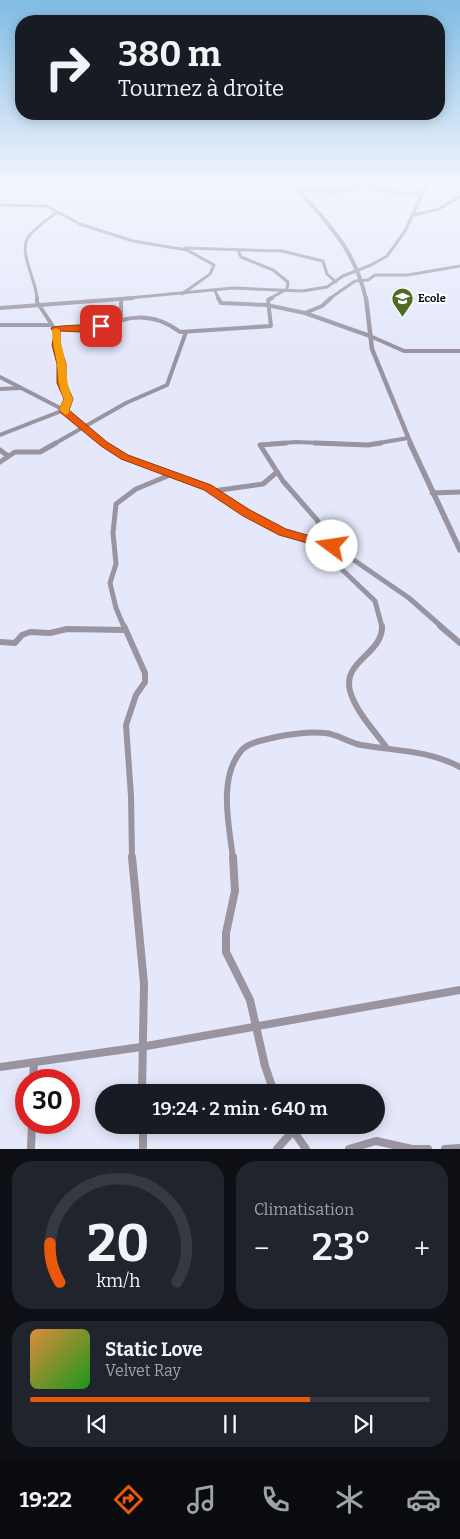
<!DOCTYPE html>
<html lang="fr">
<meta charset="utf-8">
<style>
:root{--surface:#171b24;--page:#20242c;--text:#f1f3f6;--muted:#9ea1a6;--line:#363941;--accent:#ea580c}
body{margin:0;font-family:Bitter,serif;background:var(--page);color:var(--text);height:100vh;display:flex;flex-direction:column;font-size:19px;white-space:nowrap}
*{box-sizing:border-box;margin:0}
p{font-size:16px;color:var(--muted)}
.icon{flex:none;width:28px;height:28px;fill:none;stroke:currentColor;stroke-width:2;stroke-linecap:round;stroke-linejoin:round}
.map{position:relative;height:1149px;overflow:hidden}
.sheet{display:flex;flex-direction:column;gap:12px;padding:12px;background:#0d0f14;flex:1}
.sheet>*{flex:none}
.banner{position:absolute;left:15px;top:15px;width:430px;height:105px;border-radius:20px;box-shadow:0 2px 12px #0003;background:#171b24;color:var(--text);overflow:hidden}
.speed{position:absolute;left:15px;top:1069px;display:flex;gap:10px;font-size:25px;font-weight:700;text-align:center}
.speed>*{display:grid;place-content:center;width:65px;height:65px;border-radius:50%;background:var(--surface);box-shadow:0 2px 12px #0003;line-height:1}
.speed .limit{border:8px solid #d22;background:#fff;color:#111}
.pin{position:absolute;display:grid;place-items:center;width:42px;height:42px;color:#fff;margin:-21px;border-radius:10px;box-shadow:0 2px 8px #0006}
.me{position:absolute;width:55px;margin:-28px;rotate:284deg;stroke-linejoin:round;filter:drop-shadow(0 0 4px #0008)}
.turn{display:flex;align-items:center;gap:18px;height:105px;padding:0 20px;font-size:22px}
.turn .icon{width:65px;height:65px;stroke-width:2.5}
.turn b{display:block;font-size:35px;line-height:42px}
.big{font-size:38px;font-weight:600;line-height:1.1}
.sheet .card{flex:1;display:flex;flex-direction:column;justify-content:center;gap:8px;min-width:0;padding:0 18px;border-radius:20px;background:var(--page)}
.sheet .dial{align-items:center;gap:0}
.dial svg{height:130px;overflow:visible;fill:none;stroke:var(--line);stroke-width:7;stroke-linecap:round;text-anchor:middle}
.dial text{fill:var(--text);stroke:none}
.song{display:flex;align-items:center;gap:15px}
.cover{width:60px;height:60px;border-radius:8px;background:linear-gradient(135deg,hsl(30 70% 55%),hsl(120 70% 35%))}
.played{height:5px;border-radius:2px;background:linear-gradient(90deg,var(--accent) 70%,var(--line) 70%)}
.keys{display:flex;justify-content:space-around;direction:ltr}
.heat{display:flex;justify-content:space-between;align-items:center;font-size:28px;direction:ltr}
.sheet .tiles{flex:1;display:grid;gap:12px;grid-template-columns:1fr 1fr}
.card:last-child{grid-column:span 2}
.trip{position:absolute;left:95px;top:1084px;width:290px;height:50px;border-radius:25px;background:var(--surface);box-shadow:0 2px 12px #0003;font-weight:600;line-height:50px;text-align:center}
.dock{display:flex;height:80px;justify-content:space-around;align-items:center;background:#090b0e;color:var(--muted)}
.dock .icon{width:35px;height:35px}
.dock .on{color:var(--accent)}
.dock b{font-size:22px;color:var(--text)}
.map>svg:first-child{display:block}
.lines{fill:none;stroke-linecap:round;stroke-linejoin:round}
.minor-far4{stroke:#9994a0;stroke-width:3}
.minor-far3{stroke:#9994a0;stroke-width:4}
.minor-far2{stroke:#9994a0;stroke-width:5}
.minor-far1{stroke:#9994a0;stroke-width:6}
.minor{stroke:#9994a0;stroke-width:8}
.tertiary-far2{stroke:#9994a0;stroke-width:4}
.tertiary-far1{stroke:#9994a0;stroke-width:4.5}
.tertiary{stroke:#9994a0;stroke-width:5.5}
.route{fill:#ea580c;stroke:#983908}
.slow{fill:#f59e0b}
.labels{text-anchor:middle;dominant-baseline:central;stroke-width:4;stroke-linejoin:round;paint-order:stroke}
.far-poi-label{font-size:11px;font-weight:bold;fill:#090b14;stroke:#fff;text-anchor:start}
</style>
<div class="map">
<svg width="460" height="1149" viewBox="0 0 460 1149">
<rect width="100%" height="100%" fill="#e4e8fa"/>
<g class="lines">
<g class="minor-far4">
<polyline points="356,184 399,193 421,193"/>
<polyline points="298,190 338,192 361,187"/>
<polyline points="0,205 46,206 80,224 133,241 187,250 214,265 210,274 182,294"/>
<polyline points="414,215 439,209 460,196"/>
<polyline points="185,248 282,251 323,261 327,274 336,282"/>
<polyline points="238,250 241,257 273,270 288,282 287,289 269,299"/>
<polyline points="215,291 219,299"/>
<path d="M37 299C37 281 17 251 29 236 36 227 47 220 56 213"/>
<polyline points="118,299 233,288 302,291 327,287 343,276 371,265 387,256 405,231 427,184"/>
<polyline points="329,299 355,281 368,280 375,275 408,275 460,266"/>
</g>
<g class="minor-far3">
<polyline points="218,298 221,303 267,305 305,313 370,336 404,351 460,351"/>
<polyline points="121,299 121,320"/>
<polyline points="0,308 133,298"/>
<polyline points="305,313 322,306 331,298"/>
<polyline points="0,325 51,325"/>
<path d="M54 328C71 329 91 331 108 326 113 325 117 321 122 320 144 314 163 319 180 332L271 326 268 300 272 298"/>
<polyline points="0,377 64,410 104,444"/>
<polyline points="0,389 20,388"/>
<path d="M0 435 64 410C73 399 65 392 62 381 60 376 62 370 62 365 61 352 55 348 58 334L37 302V298"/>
<polyline points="54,444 126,403 167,385 186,332"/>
<polyline points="271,444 296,442 345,444"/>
<polyline points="373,444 408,438"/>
</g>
<g class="minor-far2">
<polyline points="103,443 124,457 208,487 247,513 283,533 332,545 409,598 442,627"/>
<polyline points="286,443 260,445 283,481 317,520 332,545"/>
<polyline points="315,443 368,445 381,443"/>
<polyline points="0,450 8,456"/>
<polyline points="0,462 15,452 40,452 56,443"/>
<polyline points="213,491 263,484 277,472"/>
<polyline points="432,493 460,492"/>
<polyline points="311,540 375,601 382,627"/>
<polyline points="124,627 116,608 110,583 116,564 113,533 116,504 136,489 170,475"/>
</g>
<g class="minor-far1">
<polyline points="124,626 145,673 145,682 136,695 126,725 131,796 132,858"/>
<path d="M382 626C383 654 342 661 350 691 356 712 374 730 386 747"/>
<polyline points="440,626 460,643"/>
<polyline points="0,642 15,643 22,635 30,632 50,633 67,629 125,630"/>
<path d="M233 858C229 826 218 778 241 751 248 742 265 740 276 737 291 734 309 731 325 733 337 734 348 742 361 745 395 751 428 750 460 767"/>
</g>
<g class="minor">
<polyline points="132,857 144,984 142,1092"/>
<polyline points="233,857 235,891 226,933 226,952 250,1000 265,1066 274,1092"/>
<polyline points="0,1067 141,1047 460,990"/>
<polyline points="33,1080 34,1064"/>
<polyline points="143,1125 143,1149"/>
<polyline points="289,1125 306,1149"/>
<polyline points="31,1149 32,1122"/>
<polyline points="277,1149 292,1132"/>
<polyline points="349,1149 376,1141 412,1149 428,1149"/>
<polyline points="445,1149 460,1148"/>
</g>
<path class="tertiary-far2" d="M293 184C327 223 354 247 366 299"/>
<polyline class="tertiary-far1" points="366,298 372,349 411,444"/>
<polyline class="tertiary" points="410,443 460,550"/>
</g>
<linearGradient id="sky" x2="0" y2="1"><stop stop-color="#80bce3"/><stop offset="0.53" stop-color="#f3f5fd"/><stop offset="1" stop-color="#f3f5fd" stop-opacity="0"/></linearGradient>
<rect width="460" height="345" fill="url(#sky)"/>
<path class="route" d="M101 324 104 325V328L80 332 60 331V345L66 364V383L73 399 69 410 107 442 128 455 211 485 250 510 286 529 335 543V548L332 550 279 535 243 516 204 490 121 459 101 446 61 413 59 410 64 399 57 383V364L52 345 54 334 51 328C56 325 91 325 101 324Z"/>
<path class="slow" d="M56 328 60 330C60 343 64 353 66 365 67 380 67 385 73 399L69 410 70 412 66 415 59 410 64 399C58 385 59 380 57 365 56 353 52 343 52 330Z"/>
<defs>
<symbol id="school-pin" viewBox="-11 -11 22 30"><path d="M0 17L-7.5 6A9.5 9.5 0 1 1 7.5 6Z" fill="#4f6c20" stroke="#fff"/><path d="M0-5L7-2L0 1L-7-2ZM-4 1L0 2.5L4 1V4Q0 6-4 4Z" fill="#fff"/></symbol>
</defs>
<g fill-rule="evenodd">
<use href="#school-pin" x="390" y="286" width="25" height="34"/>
</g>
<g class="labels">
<g class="far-poi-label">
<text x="418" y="298">Ecole</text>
</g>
</g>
</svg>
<div class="speed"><div class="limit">30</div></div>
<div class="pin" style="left:101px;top:326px;background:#d93025"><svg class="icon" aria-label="arrive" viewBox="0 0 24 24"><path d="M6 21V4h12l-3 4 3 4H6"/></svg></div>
<svg class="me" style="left:332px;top:546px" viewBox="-20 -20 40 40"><circle r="19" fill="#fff"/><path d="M0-13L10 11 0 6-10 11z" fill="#ea580c"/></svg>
<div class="trip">19:24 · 2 min · 640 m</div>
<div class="banner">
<div class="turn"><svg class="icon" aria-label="right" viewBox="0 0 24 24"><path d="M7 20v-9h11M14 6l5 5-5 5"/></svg><div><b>380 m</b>Tournez à droite</div></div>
</div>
</div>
<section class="sheet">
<div class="tiles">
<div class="card dial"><svg viewBox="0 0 100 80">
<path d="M14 69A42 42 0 1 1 86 69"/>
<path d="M14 69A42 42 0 0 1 8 45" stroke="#ea580c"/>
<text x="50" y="56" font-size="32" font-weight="700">20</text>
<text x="50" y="72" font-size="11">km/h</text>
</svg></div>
<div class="card"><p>Climatisation</p>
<div class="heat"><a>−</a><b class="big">23°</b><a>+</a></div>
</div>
<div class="card">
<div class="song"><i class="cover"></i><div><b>Static Love</b><p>Velvet Ray</p></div></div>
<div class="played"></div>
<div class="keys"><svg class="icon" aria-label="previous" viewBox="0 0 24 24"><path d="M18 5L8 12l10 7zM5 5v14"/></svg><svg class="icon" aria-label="pause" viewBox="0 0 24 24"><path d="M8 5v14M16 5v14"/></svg><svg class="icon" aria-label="next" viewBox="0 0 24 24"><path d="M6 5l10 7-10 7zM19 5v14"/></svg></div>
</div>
</div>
</section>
<nav class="dock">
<b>19:22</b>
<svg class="icon on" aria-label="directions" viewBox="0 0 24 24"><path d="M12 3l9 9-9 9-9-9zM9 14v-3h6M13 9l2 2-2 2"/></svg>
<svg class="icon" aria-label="music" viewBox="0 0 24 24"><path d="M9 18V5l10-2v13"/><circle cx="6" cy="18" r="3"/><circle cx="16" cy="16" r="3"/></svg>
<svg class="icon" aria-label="phone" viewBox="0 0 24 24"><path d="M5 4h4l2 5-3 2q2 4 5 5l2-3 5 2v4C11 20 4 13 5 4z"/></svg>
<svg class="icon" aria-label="climate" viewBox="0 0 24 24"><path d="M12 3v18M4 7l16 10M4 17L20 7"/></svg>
<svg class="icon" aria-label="car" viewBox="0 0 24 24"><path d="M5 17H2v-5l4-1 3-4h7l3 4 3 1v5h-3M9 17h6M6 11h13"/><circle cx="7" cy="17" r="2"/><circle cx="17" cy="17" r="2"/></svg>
</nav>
